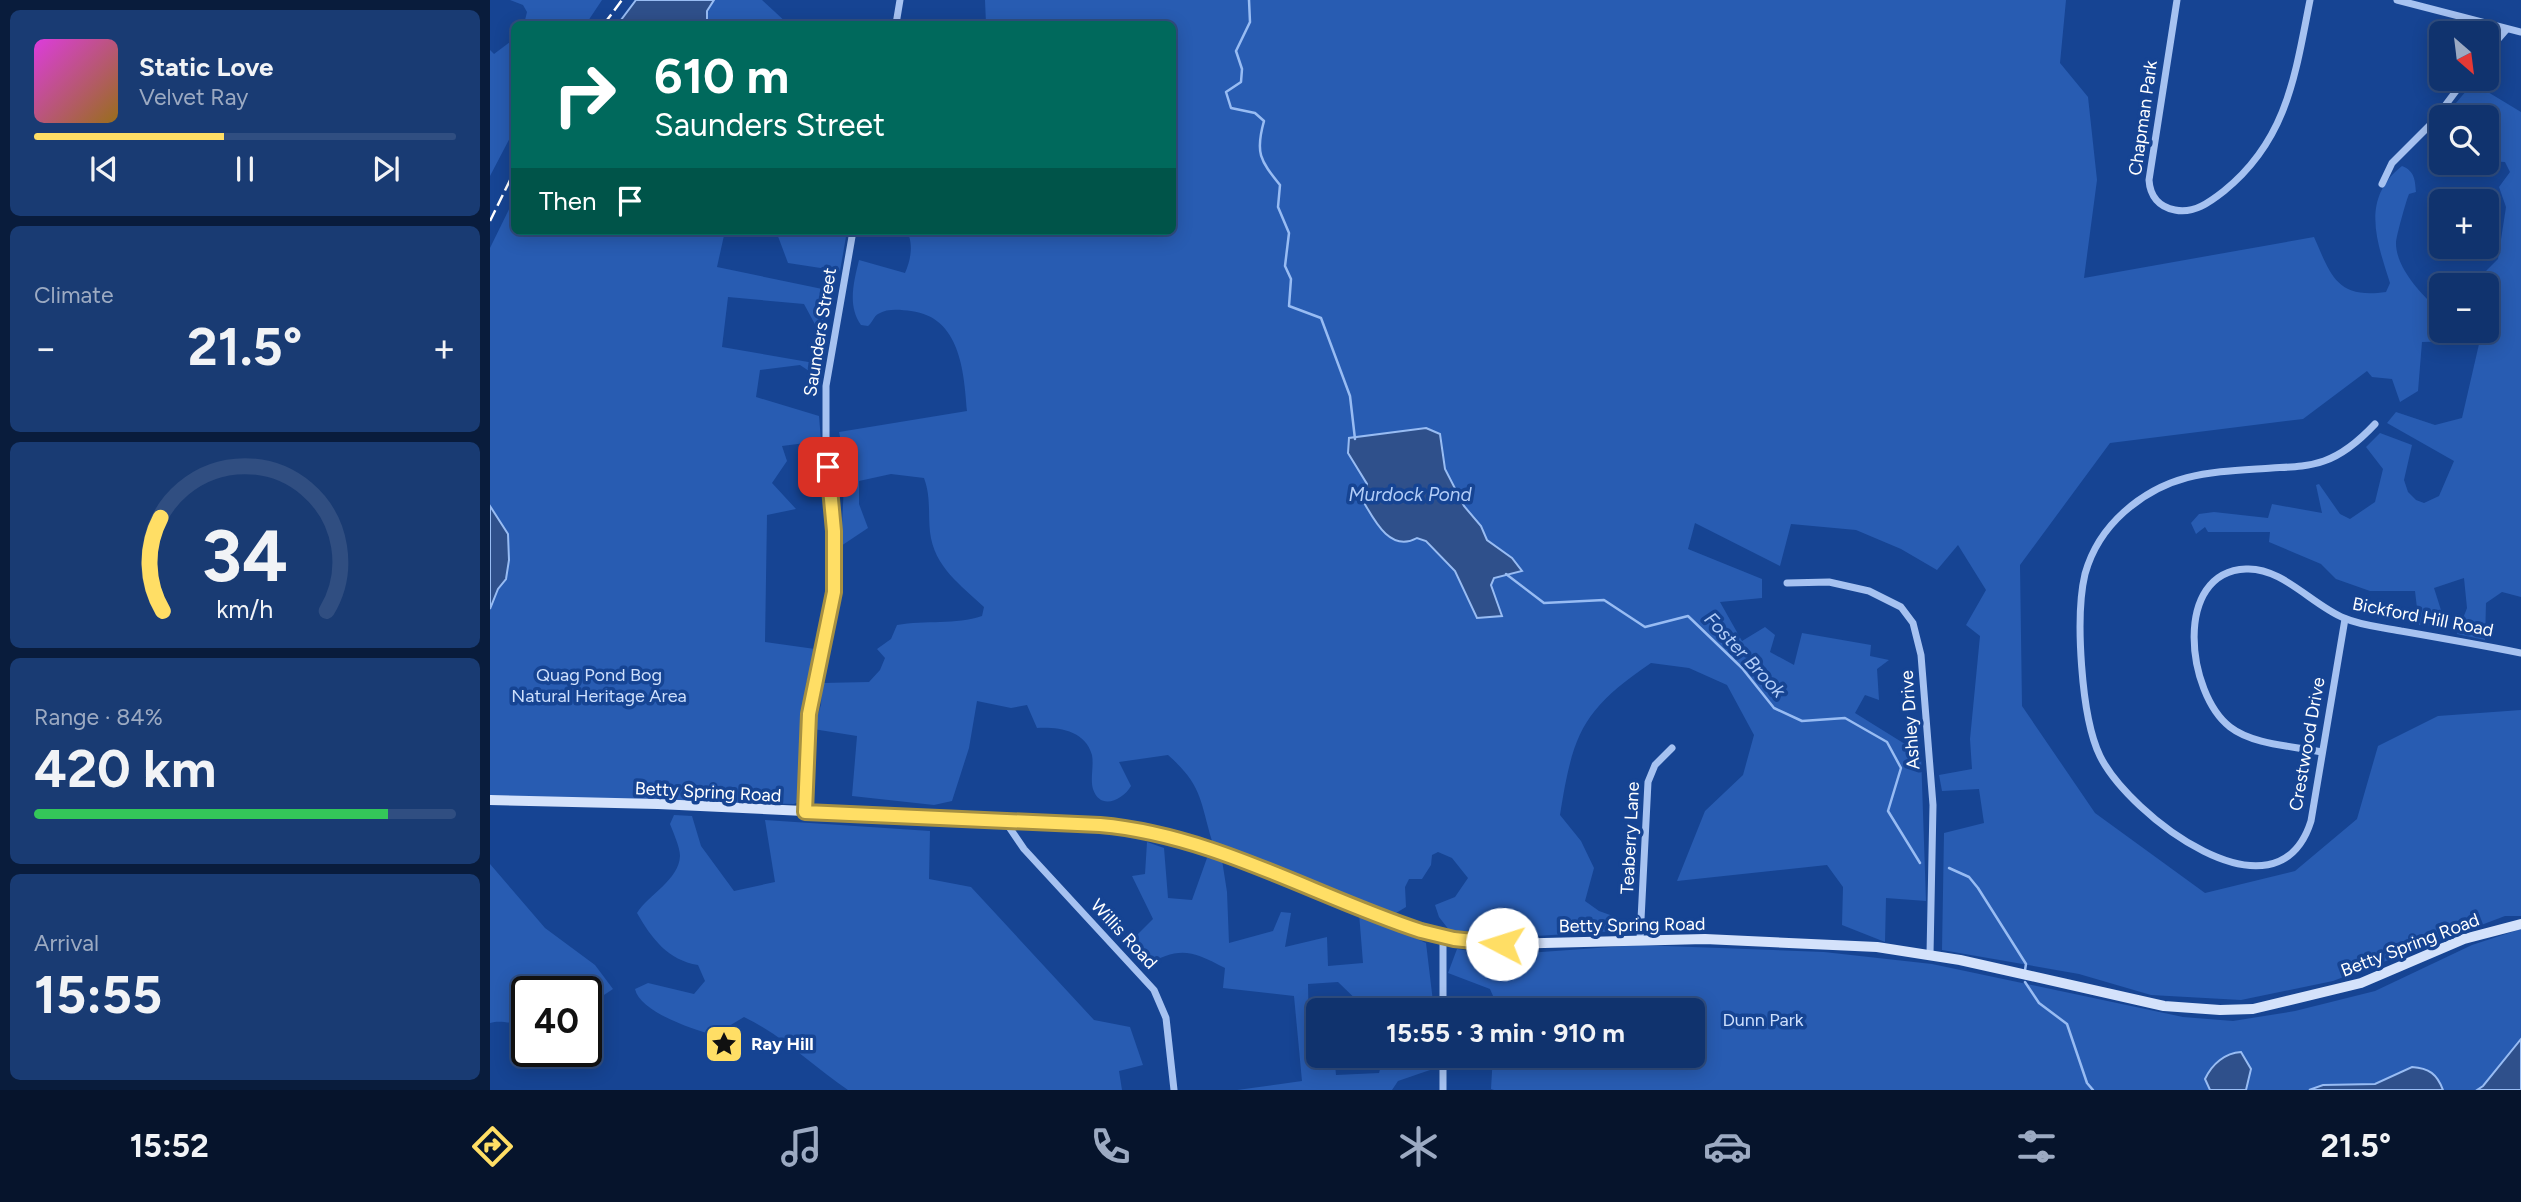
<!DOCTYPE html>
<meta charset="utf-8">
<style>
:root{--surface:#10336e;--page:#193b73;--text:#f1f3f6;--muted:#9caac2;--line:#304e81;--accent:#ffde65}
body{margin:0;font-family:Figtree,sans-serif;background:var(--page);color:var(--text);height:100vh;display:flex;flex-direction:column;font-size:26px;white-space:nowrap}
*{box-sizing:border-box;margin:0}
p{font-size:23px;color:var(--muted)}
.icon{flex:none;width:38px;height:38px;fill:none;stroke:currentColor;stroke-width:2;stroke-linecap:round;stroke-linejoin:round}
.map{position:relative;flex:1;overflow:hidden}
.details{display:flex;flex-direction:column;gap:10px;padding:10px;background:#091c3c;width:490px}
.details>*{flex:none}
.guide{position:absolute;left:21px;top:21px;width:665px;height:214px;border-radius:10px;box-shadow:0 4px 18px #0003,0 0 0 2px var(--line);background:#00695c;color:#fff;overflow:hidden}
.needle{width:46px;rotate:152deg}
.controls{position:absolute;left:1939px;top:21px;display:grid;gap:14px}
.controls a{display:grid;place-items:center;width:70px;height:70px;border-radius:10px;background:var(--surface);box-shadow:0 4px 18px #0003,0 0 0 2px var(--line);font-size:35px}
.speed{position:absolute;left:21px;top:976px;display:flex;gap:14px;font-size:35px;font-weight:700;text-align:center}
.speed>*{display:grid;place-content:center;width:91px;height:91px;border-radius:50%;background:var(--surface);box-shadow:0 4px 18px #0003,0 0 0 2px var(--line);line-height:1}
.speed .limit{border:4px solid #111;border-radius:10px;background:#fff;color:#111}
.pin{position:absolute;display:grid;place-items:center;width:60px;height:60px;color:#fff;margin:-30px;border-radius:14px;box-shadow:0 4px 10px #0006}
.me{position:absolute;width:77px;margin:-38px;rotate:275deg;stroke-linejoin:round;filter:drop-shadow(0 0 5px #0008)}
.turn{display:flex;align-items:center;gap:24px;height:147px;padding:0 28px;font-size:32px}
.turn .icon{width:91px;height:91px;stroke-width:2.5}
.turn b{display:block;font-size:49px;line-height:60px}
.then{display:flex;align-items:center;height:66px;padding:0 28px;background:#0003;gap:14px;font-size:26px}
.big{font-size:52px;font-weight:700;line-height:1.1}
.details .widget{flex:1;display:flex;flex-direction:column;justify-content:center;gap:10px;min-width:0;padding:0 24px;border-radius:10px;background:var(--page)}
.details .dial{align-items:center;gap:0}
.dial svg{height:182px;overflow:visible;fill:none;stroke:var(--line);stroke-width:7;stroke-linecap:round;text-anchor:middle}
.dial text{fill:var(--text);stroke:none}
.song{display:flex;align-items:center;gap:21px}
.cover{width:84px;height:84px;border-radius:10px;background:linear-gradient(135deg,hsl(300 70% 55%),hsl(40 70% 35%))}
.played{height:7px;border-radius:4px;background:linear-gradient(90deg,var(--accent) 45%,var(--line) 45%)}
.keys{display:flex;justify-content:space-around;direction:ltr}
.heat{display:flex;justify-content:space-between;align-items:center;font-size:38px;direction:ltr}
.charge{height:10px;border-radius:5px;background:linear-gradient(90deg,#34c759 84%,var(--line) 0)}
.trip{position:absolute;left:816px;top:998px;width:399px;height:70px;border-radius:10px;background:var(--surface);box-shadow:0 4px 18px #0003,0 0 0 2px var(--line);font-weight:700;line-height:70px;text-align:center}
.menu{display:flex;height:112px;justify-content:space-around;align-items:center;background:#06142c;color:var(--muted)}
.menu .icon{width:49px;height:49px}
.menu .selected{color:var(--accent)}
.menu b{font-size:32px;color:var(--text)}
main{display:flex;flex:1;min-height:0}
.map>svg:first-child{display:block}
.green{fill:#285cb2}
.water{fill:#2f508b;stroke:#98bcf3;stroke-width:2}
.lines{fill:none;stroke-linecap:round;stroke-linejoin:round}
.stream{stroke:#98bcf3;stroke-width:2.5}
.street{stroke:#a6c2f1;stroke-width:7}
.secondary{stroke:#d4e2fb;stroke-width:10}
.rail{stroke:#fff;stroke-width:2.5;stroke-dasharray:12 5;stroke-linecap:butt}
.route-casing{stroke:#a69042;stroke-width:18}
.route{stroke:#ffde65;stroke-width:12}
.labels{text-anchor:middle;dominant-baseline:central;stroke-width:7;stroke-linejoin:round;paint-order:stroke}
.street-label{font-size:18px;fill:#fff;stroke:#164493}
.park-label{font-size:18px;fill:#cddffc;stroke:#164493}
.poi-label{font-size:18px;font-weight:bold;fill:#fff;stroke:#164493;text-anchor:start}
.water-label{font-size:19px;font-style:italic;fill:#b2cdf8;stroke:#164493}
</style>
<main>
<section class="details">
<div class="widget">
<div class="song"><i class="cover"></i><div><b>Static Love</b><p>Velvet Ray</p></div></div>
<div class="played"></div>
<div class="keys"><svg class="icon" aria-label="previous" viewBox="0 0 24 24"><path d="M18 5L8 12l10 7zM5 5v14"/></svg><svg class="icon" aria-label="pause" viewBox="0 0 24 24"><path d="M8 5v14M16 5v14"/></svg><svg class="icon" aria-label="next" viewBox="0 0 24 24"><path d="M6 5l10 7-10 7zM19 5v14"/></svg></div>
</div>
<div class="widget"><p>Climate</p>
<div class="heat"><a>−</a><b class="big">21.5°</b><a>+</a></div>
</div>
<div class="widget dial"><svg viewBox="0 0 100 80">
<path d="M14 69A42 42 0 1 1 86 69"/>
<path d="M14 69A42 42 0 0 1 13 28" stroke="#ffde65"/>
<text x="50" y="56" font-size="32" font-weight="700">34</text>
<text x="50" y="72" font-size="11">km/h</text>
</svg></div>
<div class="widget"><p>Range · 84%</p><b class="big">420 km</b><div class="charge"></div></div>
<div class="widget"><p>Arrival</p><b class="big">15:55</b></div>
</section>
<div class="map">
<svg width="2031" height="1090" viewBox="0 0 2031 1090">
<rect width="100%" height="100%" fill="#164493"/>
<g class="green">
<polygon points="20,0 112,0 96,24 34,24 37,12 33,5"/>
<polygon points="146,0 272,0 298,24 128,24"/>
<path d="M495 0H1576L1570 63 1598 97 1607 180 1594 278 1824 237C1841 275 1846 299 1896 292L1900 283C1887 242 1870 199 1912 166 1925 171 1925 181 1926 192L1919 194C1916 201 1906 237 1906 243 1906 269 1933 296 1951 312V331H1987L1973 341 1932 342 1928 391 1910 402 1902 379 1882 377 1877 371 1813 419 1620 443 1530 565 1532 706 1605 813 1715 893 1805 871 1867 819 1888 746 1948 716 2031 710V916H2015L1843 981 1751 1000 1661 995 1589 974 1452 950 1454 833 1494 823 1489 789 1452 791 1449 775 1482 769 1480 739 1490 636 1476 625 1496 590 1468 545 1447 570 1411 549 1366 530 1301 524 1290 566 1205 523 1198 549 1272 579V598L1230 602 1252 641 1275 627 1285 635 1280 652 1304 665 1312 633 1381 645 1380 656 1399 660 1387 669 1389 700 1375 695 1365 713 1431 754 1436 901 1396 898 1395 942 1352 925 1353 887 1337 865 1187 881 1215 811 1253 775 1264 735 1237 685 1199 668 1161 663C1092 710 1083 733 1070 815L1091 841 1104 868 1095 901 1109 911 1123 916 1126 931 1046 936 963 935 949 917 945 905 965 897 978 878 962 858 948 852 942 855 941 865 932 879H919L915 887 916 907 901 916 722 841C710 800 712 785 678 755L629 762 641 786C633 800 610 811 603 789 600 779 604 766 602 755 595 730 568 727 547 728L537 705 521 708 487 701 479 748 462 801 444 805 362 796 367 736 323 729 331 705 332 683 379 682 390 670 395 658 387 649 401 639 407 625C435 620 466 625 492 616L494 607C471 585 444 567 440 532 438 513 441 497 434 478L401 474 369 481V504L378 528 351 546 354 484 349 468 353 451 349 432 477 411C474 371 470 317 421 311 411 310 398 308 388 314 384 316 382 323 378 326L371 325C357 306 364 281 369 260L415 273C420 262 423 248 419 236L402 231H682V24H496Z"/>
<polygon points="24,39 24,130 0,176 0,50 4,54"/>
<polygon points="1983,83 2031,112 2031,597 2012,592 1996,603 1995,640 1967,634 1977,608 1974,578 1944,588 1956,626 1929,625 1925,591 1880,591 1846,579 1831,564 1779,542 1780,532 1718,532 1715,527 1706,534 1701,523 1709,514 1724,512 1778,518 1782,504 1832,513 1826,485 1829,484 1850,514 1860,519 1885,502 1893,469 1876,447 1890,433 1922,445 1914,480 1918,492 1926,500 1934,503 1949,496 1964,461 1897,423 1906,412 1945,425 1972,418 1992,331 1997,331 1997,285 1982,285 2008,259 2016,207 2009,187 2020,172 2015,162 1997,161 1997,117 1954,117"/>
<polygon points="24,199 24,231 235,231 227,267 342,291 334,341 314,304 238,297 232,347 330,364 328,377 310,365 270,370 266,397 329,416 333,465 327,466 323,442 292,446 297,461 282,483 306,509 277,515 275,642 325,649 316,684 309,802 304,804 0,796 0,248"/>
<polygon points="286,231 357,231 350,271 298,263"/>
<path d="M184 815 202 816 211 846 244 891 285 882 275 820 440 831 439 879 481 887 604 1020 640 1027 653 1065 629 1071 632 1090H358C323 1066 292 1035 254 1017L224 1035C202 1029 150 1012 145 989L158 983 204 994 215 981 208 965C178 960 162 939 147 913 159 894 189 880 190 856 190 847 183 832 180 824Z"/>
<path d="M657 842 674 848 678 898 702 900 717 858 732 860 737 892 739 943 783 931 791 912 801 913 795 947 837 937 838 966 873 963 869 913 936 943 944 1010H877L848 982 818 984 819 1036H828V1055H844L846 1075 889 1073 894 1055H935L940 1070 908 1081 902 1090H747L812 1081 804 996 733 988 735 968C701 950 689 946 655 966L637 945 663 919 642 876 655 874Z"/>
<path d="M0 864 55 928 105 965 123 989 114 995 72 989 37 992 34 1020C19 1026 13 1019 0 1023Z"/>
<polygon points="2031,929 2031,1090 1004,1090 1001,1089 1003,1055 1202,1055 1202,1010 1009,1010 1000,989 958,973 967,949 1009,955 1149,945 1334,952 1442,964 1693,1017 1743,1021 1805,1011 1885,991 1982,945"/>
</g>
<g class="water">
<polygon points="146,0 224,0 217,11 217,24 128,24"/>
<path d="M936 428 950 434 955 469 974 506 991 526 997 540 1022 558 1032 571 1004 578 1001 585 1012 616 987 618 965 571 936 541 927 538C900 553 884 520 872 499L877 484 858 453 859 438Z"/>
<polygon points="0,506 18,534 19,560 16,579 8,589 0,609"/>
<polygon points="2031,1039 2031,1090 1987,1090 1993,1086"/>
<path d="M1751 1052 1761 1069 1756 1090H1720L1715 1079C1722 1064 1735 1053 1751 1052Z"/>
<path d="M1922 1067C1939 1068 1947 1074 1953 1090H1819L1833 1085 1885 1084Z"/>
</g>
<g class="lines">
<g class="stream">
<path d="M759 0 760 22 746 51 752 69 751 82 736 92 741 108 765 113 774 121C765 153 770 160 790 185L788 207 799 233 795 266 801 279 799 306 831 318 860 396 865 439"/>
<polyline points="1016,574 1054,603 1114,600 1155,627 1198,616 1252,668 1284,708 1312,721 1355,718 1397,742 1411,768 1398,811 1430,863"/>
<polyline points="1459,868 1479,877 1488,888 1536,964 1535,970"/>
<polyline points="1535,982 1549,1003 1577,1024 1597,1083 1603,1090"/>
</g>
<g class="street">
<path d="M1687 0 1659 180C1660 196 1669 207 1685 210 1704 214 1720 202 1734 191 1797 140 1805 76 1820 0"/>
<polyline points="1907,0 2031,32"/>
<polyline points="406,24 410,0"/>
<polyline points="1997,52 2016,30"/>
<polyline points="1892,184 1902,163 1942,123 1975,79"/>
<polyline points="1297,583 1339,582 1379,591 1411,607 1423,623 1431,655 1443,805 1440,954"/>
<path d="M1855 619 1821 821C1787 929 1639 815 1610 756 1591 717 1585 616 1595 574 1602 549 1615 529 1634 512 1680 471 1724 472 1782 468 1799 467 1817 467 1834 461 1854 454 1871 439 1885 424"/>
<path d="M1832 752C1804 746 1763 745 1740 727 1697 694 1682 572 1756 569 1792 567 1822 605 1854 618 1872 626 1892 627 1911 631 1951 638 1991 645 2031 653"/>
<polyline points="315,812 319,714 325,673 341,617 345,577 336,438 336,386 363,231"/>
<polyline points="515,821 534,849 664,990 676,1018 684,1090"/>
<polyline points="953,937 953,1010"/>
<polyline points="1150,939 1158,782 1165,765 1182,748"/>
<polyline points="953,1055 953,1090"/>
</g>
<polyline class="secondary" points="0,800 168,804 626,826 713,846 910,923 964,939 1011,944 1215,939 1387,947 1470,960 1674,1006 1730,1010 1763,1009 1871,983 1974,939 2031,924"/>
<g class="rail">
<polyline points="114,24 132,0"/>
<polyline points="0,221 24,172"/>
</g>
</g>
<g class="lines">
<defs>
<path id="route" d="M338 467 344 531V592L319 714 315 812 610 825C724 835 824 896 931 931L964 939 1012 944"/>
</defs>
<use href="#route" class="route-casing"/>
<use href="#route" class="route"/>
</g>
<defs>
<symbol id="sight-square" viewBox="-11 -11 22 22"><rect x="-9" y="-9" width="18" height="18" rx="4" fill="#ffde65" stroke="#164493"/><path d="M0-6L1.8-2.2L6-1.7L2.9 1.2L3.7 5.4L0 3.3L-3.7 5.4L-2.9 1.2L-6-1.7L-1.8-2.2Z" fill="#111"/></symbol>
</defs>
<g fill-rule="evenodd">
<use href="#sight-square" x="212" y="1022" width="44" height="44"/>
</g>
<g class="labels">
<g class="street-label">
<text transform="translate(1653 118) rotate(-82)">Chapman Park</text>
<text transform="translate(330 332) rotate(-81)">Saunders Street</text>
<text transform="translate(1933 617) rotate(11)">Bickford Hill Road</text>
<text transform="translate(1420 720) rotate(-94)">Ashley Drive</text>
<text transform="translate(1817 744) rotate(-80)">Crestwood Drive</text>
<text transform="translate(218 792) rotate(3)">Betty Spring Road</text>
<text transform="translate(1140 838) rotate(-87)">Teaberry Lane</text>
<text transform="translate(1142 925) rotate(-1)">Betty Spring Road</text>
<text transform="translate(634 934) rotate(47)">Willis Road</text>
<text transform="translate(1920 945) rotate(-21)">Betty Spring Road</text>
</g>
<g class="park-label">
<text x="109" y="675">Quag Pond Bog<tspan x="109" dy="21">Natural Heritage Area</tspan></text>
<text x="1273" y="1020">Dunn Park</text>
</g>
<g class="poi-label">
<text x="261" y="1044">Ray Hill</text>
</g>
<g class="water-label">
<text x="920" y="494">Murdock Pond</text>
<text transform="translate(1255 655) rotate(47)">Foster Brook</text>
</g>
</g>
</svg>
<div class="controls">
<a><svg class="needle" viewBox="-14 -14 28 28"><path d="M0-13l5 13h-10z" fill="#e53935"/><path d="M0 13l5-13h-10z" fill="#9caac2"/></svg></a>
<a><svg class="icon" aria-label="search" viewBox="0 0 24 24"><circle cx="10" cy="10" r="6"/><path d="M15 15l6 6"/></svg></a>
<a>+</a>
<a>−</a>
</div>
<div class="speed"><div class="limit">40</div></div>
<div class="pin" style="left:338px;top:467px;background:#d93025"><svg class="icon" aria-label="arrive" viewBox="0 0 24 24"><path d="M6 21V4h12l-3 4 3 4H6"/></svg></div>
<svg class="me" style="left:1012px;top:944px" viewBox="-20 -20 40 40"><circle r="19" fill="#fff"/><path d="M0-13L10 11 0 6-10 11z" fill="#ffde65"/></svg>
<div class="trip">15:55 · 3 min · 910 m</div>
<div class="guide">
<div class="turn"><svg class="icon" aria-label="right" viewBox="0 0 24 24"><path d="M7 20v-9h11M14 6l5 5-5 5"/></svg><div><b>610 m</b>Saunders Street</div></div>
<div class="then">Then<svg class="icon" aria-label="arrive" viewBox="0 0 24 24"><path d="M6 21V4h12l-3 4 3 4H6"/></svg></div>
</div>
</div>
</main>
<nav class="menu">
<b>15:52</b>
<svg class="icon selected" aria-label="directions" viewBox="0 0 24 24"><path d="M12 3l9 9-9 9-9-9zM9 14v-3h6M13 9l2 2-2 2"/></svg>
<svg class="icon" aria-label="music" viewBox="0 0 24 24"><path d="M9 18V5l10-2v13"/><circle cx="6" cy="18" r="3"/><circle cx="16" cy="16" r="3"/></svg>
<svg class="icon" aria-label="phone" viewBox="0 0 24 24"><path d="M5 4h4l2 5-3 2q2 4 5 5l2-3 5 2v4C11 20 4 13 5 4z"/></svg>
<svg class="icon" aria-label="climate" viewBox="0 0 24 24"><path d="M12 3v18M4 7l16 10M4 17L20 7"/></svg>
<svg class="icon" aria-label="car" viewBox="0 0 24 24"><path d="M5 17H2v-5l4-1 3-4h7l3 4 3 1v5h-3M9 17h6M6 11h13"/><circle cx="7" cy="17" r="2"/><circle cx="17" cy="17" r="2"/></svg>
<svg class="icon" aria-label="filters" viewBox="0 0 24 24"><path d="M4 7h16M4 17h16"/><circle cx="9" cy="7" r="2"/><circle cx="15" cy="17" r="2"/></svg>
<b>21.5°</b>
</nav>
